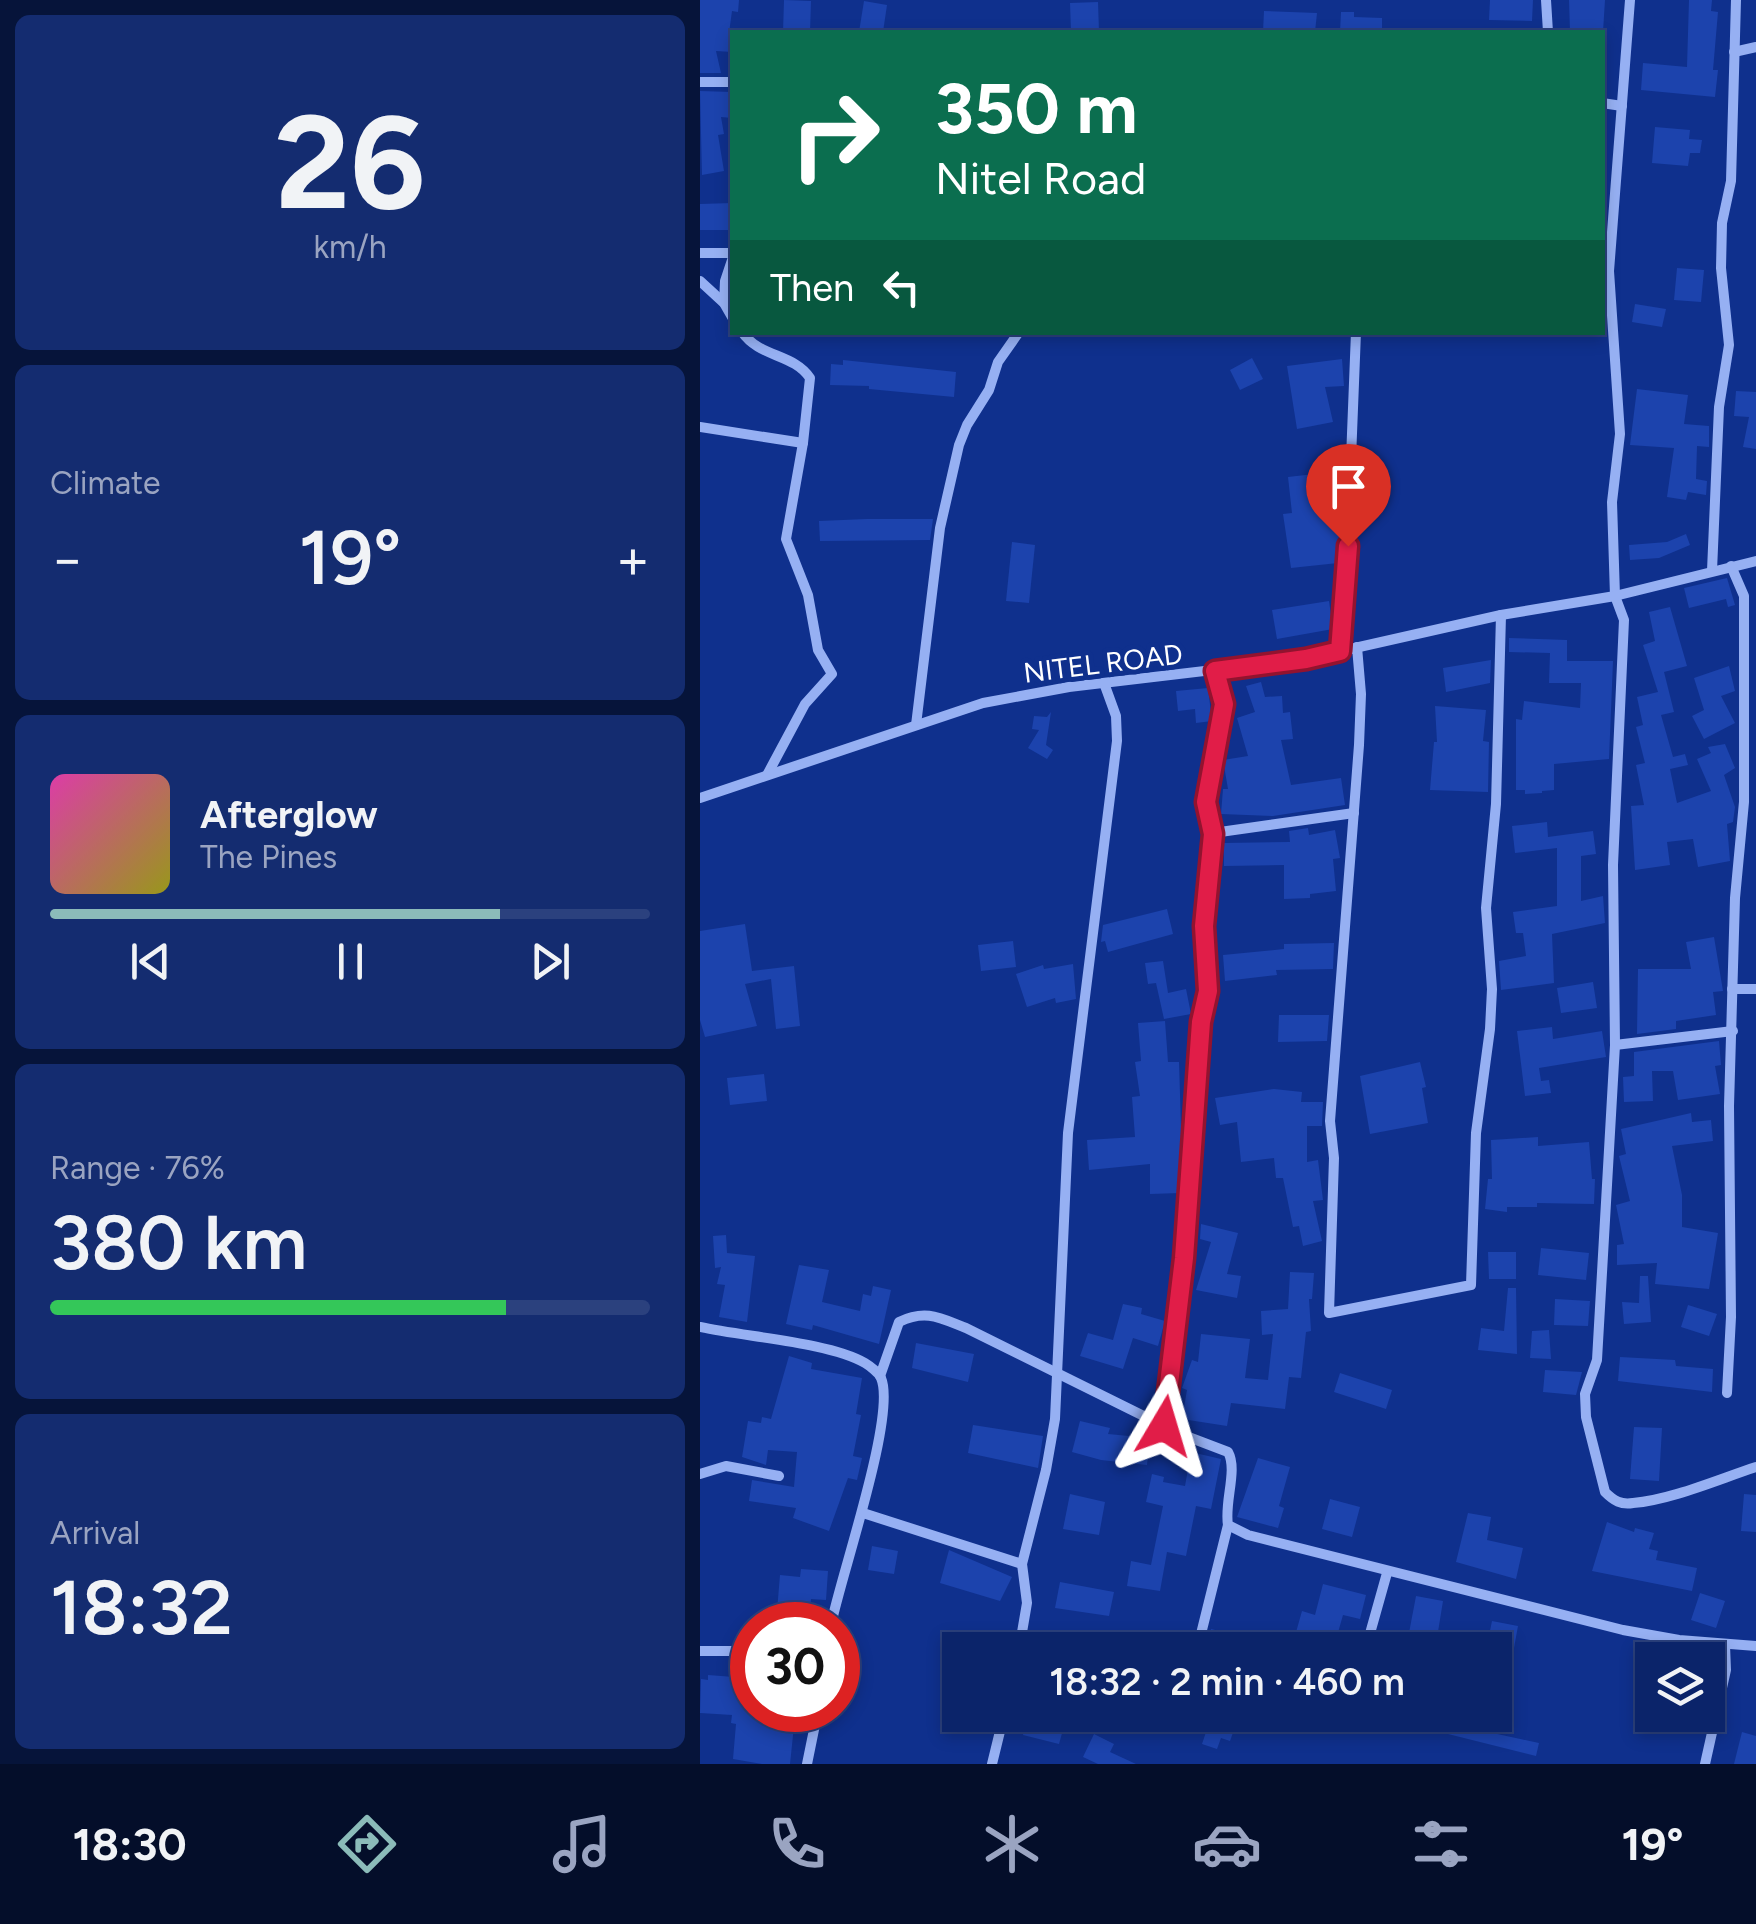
<!DOCTYPE html>
<meta charset="utf-8">
<style>
:root{--surface:#0b246a;--page:#142c70;--text:#f1f3f6;--muted:#9aa4c1;--line:#2b417e;--accent:#8bbbb9}
body{margin:0;font-family:Figtree,sans-serif;background:var(--page);color:var(--text);height:100vh;display:flex;flex-direction:column;font-size:38px;white-space:nowrap}
*{box-sizing:border-box;margin:0}
p{font-size:32px;color:var(--muted)}
.icon{flex:none;width:55px;height:55px;fill:none;stroke:currentColor;stroke-width:2;stroke-linecap:round;stroke-linejoin:round}
.map{position:relative;flex:1;overflow:hidden}
.panel{display:flex;flex-direction:column;gap:15px;padding:15px;background:#06143a;width:700px}
.panel>*{flex:none}
.top-card{position:absolute;left:30px;top:30px;width:875px;height:305px;border-radius:0px;box-shadow:0 5px 15px #0003,0 0 0 2px var(--line);background:#0b6e4f;color:#fff;overflow:hidden}
.buttons{position:absolute;left:935px;top:1642px;display:grid;gap:20px}
.buttons a{display:grid;place-items:center;width:90px;height:90px;border-radius:0px;background:var(--surface);box-shadow:0 5px 15px #0003,0 0 0 2px var(--line);font-size:50px}
.speed{position:absolute;left:30px;top:1602px;display:flex;gap:20px;font-size:50px;font-weight:700;text-align:center}
.speed>*{display:grid;place-content:center;width:130px;height:130px;border-radius:50%;background:var(--surface);box-shadow:0 5px 15px #0003,0 0 0 2px var(--line);line-height:1}
.speed .limit{border:15px solid #d22;background:#fff;color:#111}
.pin{position:absolute;display:grid;place-items:center;width:85px;height:85px;color:#fff;margin:-102px -42px;border-radius:50% 50% 50% 0;rotate:-45deg;box-shadow:0 0 10px #0007}
.pin .icon{rotate:45deg}
.me{position:absolute;width:110px;margin:-55px;rotate:7deg;stroke-linejoin:round;filter:drop-shadow(0 0 8px #0008)}
.turn{display:flex;align-items:center;gap:35px;height:210px;padding:0 40px;font-size:45px}
.turn .icon{width:130px;height:130px;stroke-width:2.5}
.turn b{display:block;font-size:70px;line-height:85px}
.then{display:flex;align-items:center;height:95px;padding:0 40px;background:#0003;gap:20px;font-size:38px}
.big{font-size:75px;font-weight:600;line-height:1.1}
.panel .widget{flex:1;display:flex;flex-direction:column;justify-content:center;gap:15px;min-width:0;padding:0 35px;border-radius:15px;background:var(--page)}
.panel .dial{align-items:center;gap:0}
.dial b{font-size:130px;line-height:1}
.song{display:flex;align-items:center;gap:30px}
.cover{width:120px;height:120px;border-radius:15px;background:linear-gradient(135deg,hsl(320 70% 55%),hsl(60 70% 35%))}
.played{height:10px;border-radius:5px;background:linear-gradient(90deg,var(--accent) 75%,var(--line) 75%)}
.keys{display:flex;justify-content:space-around;direction:ltr}
.heat{display:flex;justify-content:space-between;align-items:center;font-size:55px;direction:ltr}
.charge{height:15px;border-radius:8px;background:linear-gradient(90deg,#34c759 76%,var(--line) 0)}
.trip{position:absolute;left:242px;top:1632px;width:570px;height:100px;border-radius:0px;background:var(--surface);box-shadow:0 5px 15px #0003,0 0 0 2px var(--line);font-weight:600;line-height:100px;text-align:center}
.dock{display:flex;height:160px;justify-content:space-around;align-items:center;background:#040e2a;color:var(--muted)}
.dock .icon{width:70px;height:70px}
.dock .selected{color:var(--accent)}
.dock b{font-size:45px;color:var(--text)}
main{display:flex;flex:1;min-height:0}
.map>svg:first-child{display:block}
.building{fill:#1c43ad}
.lines{fill:none;stroke-linecap:round;stroke-linejoin:round}
.minor{stroke:#96b0f3;stroke-width:10}
.route-casing{stroke:#92132f;stroke-width:25}
.route{stroke:#e11d48;stroke-width:18}
.labels{text-anchor:middle;dominant-baseline:central;stroke-width:10;stroke-linejoin:round;paint-order:stroke}
.street-label{font-size:28px;fill:#fff;stroke:#0f308d}
</style>
<main>
<section class="panel">
<div class="widget dial"><b>26</b><p>km/h</p></div>
<div class="widget"><p>Climate</p>
<div class="heat"><a>−</a><b class="big">19°</b><a>+</a></div>
</div>
<div class="widget">
<div class="song"><i class="cover"></i><div><b>Afterglow</b><p>The Pines</p></div></div>
<div class="played"></div>
<div class="keys"><svg class="icon" aria-label="previous" viewBox="0 0 24 24"><path d="M18 5L8 12l10 7zM5 5v14"/></svg><svg class="icon" aria-label="pause" viewBox="0 0 24 24"><path d="M8 5v14M16 5v14"/></svg><svg class="icon" aria-label="next" viewBox="0 0 24 24"><path d="M6 5l10 7-10 7zM19 5v14"/></svg></div>
</div>
<div class="widget"><p>Range · 76%</p><b class="big">380 km</b><div class="charge"></div></div>
<div class="widget"><p>Arrival</p><b class="big">18:32</b></div>
</section>
<div class="map">
<svg width="1056" height="1764" viewBox="0 0 1056 1764">
<rect width="100%" height="100%" fill="#0f308d"/>
<g class="building">
<polygon points="0,0 39,0 38,12 32,11 29,33 32,34 32,52 16,51 21,73 0,73"/>
<polygon points="84,0 111,1 110,32 83,32"/>
<polygon points="790,0 833,0 832,21 789,20"/>
<polygon points="869,0 905,0 903,32 870,32"/>
<polygon points="989,0 1012,0 1011,11 1018,12 1013,70 1018,70 1015,97 941,90 943,63 987,67"/>
<polygon points="164,1 187,5 183,32 159,32"/>
<polygon points="398,2 399,32 371,32 370,3"/>
<polygon points="564,11 617,13 615,32 563,32"/>
<polygon points="641,12 654,12 654,17 682,18 682,32 640,32"/>
<polygon points="0,91 32,92 32,118 21,117 24,134 18,135 24,171 2,175"/>
<polygon points="955,127 990,130 989,139 1002,140 1000,153 990,153 988,166 952,163"/>
<polygon points="32,203 32,230 0,230 0,204"/>
<polygon points="977,268 1004,270 1001,302 974,300"/>
<polygon points="935,304 966,309 962,327 932,322"/>
<polygon points="552,358 563,379 540,390 530,370"/>
<polygon points="642,359 644,386 625,387 633,422 597,429 587,366"/>
<polygon points="143,360 256,372 254,397 169,389 169,386 130,385 131,364 143,365"/>
<polygon points="937,389 988,395 984,424 1009,426 1009,447 997,446 996,479 1007,481 1006,495 988,492 986,500 967,497 974,448 930,445"/>
<polygon points="1036,391 1056,392 1056,449 1043,447 1049,417 1034,416"/>
<polygon points="614,474 617,509 623,508 625,520 640,520 638,563 591,568 583,514 592,513 588,477"/>
<polygon points="167,519 233,519 230,540 120,541 119,521"/>
<polygon points="986,534 990,545 959,558 930,560 929,545 967,542"/>
<polygon points="312,542 335,545 329,603 306,601"/>
<polygon points="1027,578 1035,605 1028,607 1026,599 989,608 984,588"/>
<polygon points="629,601 633,629 577,639 572,610"/>
<polygon points="970,607 987,666 964,672 974,712 961,715 973,757 985,754 988,765 970,769 977,803 1011,791 997,759 1011,753 1008,747 1025,744 1035,768 1024,775 1035,807 1033,822 1027,824 1030,861 998,867 993,839 967,842 970,865 935,870 931,806 944,805 936,765 945,763 936,727 943,725 937,697 958,692 943,645 955,641 949,612"/>
<polygon points="809,638 867,640 867,661 913,661 909,759 854,764 854,790 842,791 842,793 825,794 825,790 816,790 816,719 822,720 824,701 880,708 881,683 849,683 850,653 809,652"/>
<polygon points="791,660 790,683 746,692 743,668"/>
<polygon points="1029,666 1035,691 1021,696 1035,723 1004,739 992,716 1004,710 994,678"/>
<polygon points="561,682 565,697 582,696 583,713 590,712 593,739 581,740 591,785 641,778 645,805 573,816 521,814 523,789 528,789 523,760 548,756 537,718 555,712 546,686"/>
<polygon points="508,688 512,721 496,723 495,709 478,711 476,691"/>
<polygon points="735,706 786,710 783,741 789,742 788,792 730,790 734,742 737,742"/>
<polygon points="351,712 346,745 353,750 347,759 328,748 339,730 332,729 334,716 347,717"/>
<polygon points="847,822 848,837 893,831 896,854 881,856 881,901 903,896 905,923 852,934 854,983 801,990 799,961 826,956 823,933 816,933 813,912 857,906 857,848 815,853 812,826"/>
<polygon points="608,828 609,835 635,830 640,858 633,859 636,891 610,894 610,898 584,899 584,865 524,866 524,843 590,842 589,831"/>
<polygon points="467,909 473,934 408,952 405,941 401,942 403,925"/>
<polygon points="45,924 52,971 94,966 100,1026 76,1029 71,979 45,984 57,1026 5,1037 0,1020 0,931"/>
<polygon points="1014,937 1023,991 1013,992 1016,1015 976,1021 976,1029 937,1034 938,969 991,969 986,942"/>
<polygon points="313,941 316,967 281,971 278,945"/>
<polygon points="634,943 633,969 576,970 577,975 525,981 523,955 584,949 584,944"/>
<polygon points="463,961 468,993 486,989 491,1014 464,1019 456,983 448,984 445,963"/>
<polygon points="373,964 376,999 356,1003 355,998 327,1007 316,974 343,965 344,969"/>
<polygon points="893,982 897,1008 861,1013 857,988"/>
<polygon points="579,1015 629,1015 627,1041 578,1042"/>
<polygon points="465,1021 468,1062 479,1062 482,1159 480,1193 450,1194 450,1164 389,1170 387,1140 435,1137 432,1097 440,1096 435,1062 441,1061 438,1023"/>
<polygon points="852,1027 853,1039 902,1031 906,1057 839,1068 841,1081 849,1080 851,1093 825,1096 817,1031"/>
<polygon points="1019,1041 1021,1065 1015,1066 1020,1094 978,1100 973,1071 952,1071 953,1101 924,1102 923,1077 934,1076 934,1052"/>
<polygon points="720,1062 726,1087 722,1088 728,1123 670,1134 660,1076"/>
<polygon points="64,1074 67,1101 30,1105 27,1078"/>
<polygon points="574,1089 602,1092 601,1102 623,1102 622,1126 607,1126 607,1162 618,1160 623,1200 613,1201 622,1241 603,1246 599,1226 593,1227 583,1178 576,1178 574,1158 541,1162 537,1122 520,1125 515,1098"/>
<polygon points="991,1113 992,1122 1011,1120 1013,1141 972,1146 982,1195 982,1227 1018,1233 1009,1289 955,1284 957,1263 917,1265 917,1245 924,1244 916,1205 930,1201 919,1156 926,1154 921,1129"/>
<polygon points="838,1137 838,1146 889,1142 892,1179 895,1179 894,1204 837,1203 837,1207 807,1207 807,1212 785,1209 788,1179 792,1179 791,1140"/>
<polygon points="501,1224 538,1233 527,1274 541,1276 537,1298 496,1290 511,1242 500,1239"/>
<polygon points="26,1235 27,1253 55,1256 47,1322 19,1317 25,1285 17,1284 21,1267 15,1268 13,1236"/>
<polygon points="841,1248 889,1253 886,1280 838,1275"/>
<polygon points="788,1252 816,1252 816,1279 789,1279"/>
<polygon points="99,1265 129,1270 122,1302 160,1311 163,1294 171,1296 173,1286 191,1290 179,1344 113,1325 112,1330 86,1324"/>
<polygon points="590,1272 614,1273 612,1299 609,1299 611,1331 606,1332 601,1378 589,1377 585,1409 531,1403 527,1426 482,1419 487,1390 482,1388 492,1360 498,1362 501,1334 550,1339 545,1378 568,1380 573,1334 562,1335 561,1311 588,1309"/>
<polygon points="940,1276 948,1276 951,1322 924,1324 922,1302 939,1303"/>
<polygon points="808,1288 816,1288 817,1354 778,1350 781,1328 804,1331"/>
<polygon points="855,1299 890,1301 888,1326 854,1325"/>
<polygon points="423,1304 442,1308 441,1314 465,1321 458,1346 433,1338 423,1369 380,1356 388,1333 413,1340"/>
<polygon points="988,1305 1017,1314 1009,1336 981,1327"/>
<polygon points="849,1330 851,1359 830,1358 832,1331"/>
<polygon points="216,1343 274,1354 268,1382 212,1368"/>
<polygon points="89,1356 112,1363 111,1369 162,1378 156,1414 161,1415 153,1456 162,1458 157,1480 148,1478 129,1531 93,1518 96,1508 49,1501 52,1480 94,1487 97,1452 68,1450 66,1465 42,1457 48,1421 61,1423 62,1417 71,1419"/>
<polygon points="920,1357 975,1360 976,1366 1013,1369 1012,1392 918,1381"/>
<polygon points="845,1370 882,1372 876,1395 843,1392"/>
<polygon points="640,1373 692,1390 686,1409 634,1392"/>
<polygon points="380,1421 410,1428 408,1434 450,1438 447,1465 401,1460 372,1452"/>
<polygon points="273,1425 343,1436 338,1468 268,1453"/>
<polygon points="934,1427 962,1428 959,1481 930,1479"/>
<polygon points="491,1452 521,1459 511,1509 496,1506 486,1556 467,1552 460,1591 427,1586 431,1561 451,1565 463,1506 446,1502 452,1474 464,1477 463,1482 485,1486"/>
<polygon points="558,1458 590,1467 579,1506 584,1508 578,1528 537,1517"/>
<polygon points="370,1494 405,1502 399,1535 363,1529"/>
<polygon points="1044,1494 1056,1495 1056,1532 1041,1531"/>
<polygon points="630,1499 660,1507 652,1537 622,1529"/>
<polygon points="768,1513 791,1517 787,1540 823,1548 816,1579 756,1562"/>
<polygon points="907,1522 934,1532 935,1528 954,1533 949,1549 958,1551 956,1560 997,1568 992,1591 892,1571"/>
<polygon points="172,1546 198,1551 194,1574 168,1570"/>
<polygon points="249,1550 312,1577 300,1601 240,1583"/>
<polygon points="101,1569 128,1571 126,1600 111,1599 110,1609 105,1609 104,1625 76,1623 80,1575 100,1577"/>
<polygon points="360,1582 414,1592 409,1616 355,1608"/>
<polygon points="623,1584 666,1595 660,1619 643,1615 633,1650 591,1650 602,1611 615,1615"/>
<polygon points="1000,1593 1025,1601 1016,1628 991,1620"/>
<polygon points="716,1596 743,1601 737,1638 709,1633"/>
<polygon points="792,1621 818,1626 810,1670 795,1667 795,1650 786,1650"/>
<polygon points="511,1629 549,1638 546,1650 513,1650 507,1647"/>
<polygon points="35,1667 52,1668 52,1710 100,1710 98,1726 94,1726 90,1764 62,1764 33,1759 36,1724 31,1723 32,1715 0,1713 1,1679 8,1680 8,1675 34,1677"/>
<polygon points="328,1715 366,1719 359,1744 323,1735"/>
<polygon points="506,1715 550,1715 543,1731 535,1727 530,1741 521,1738 517,1749 502,1744 511,1717"/>
<polygon points="603,1715 642,1715 638,1733 601,1725"/>
<polygon points="723,1715 738,1715 779,1730 839,1743 836,1756 720,1727"/>
<polygon points="1042,1732 1056,1736 1056,1764 1034,1764"/>
<polygon points="394,1734 414,1744 410,1752 436,1764 398,1764 383,1757"/>
</g>
<g class="lines">
<g class="minor">
<polyline points="846,0 848,32"/>
<path d="M930 0 909 271 920 434 912 502 915 596 924 620 913 865 915 1045 897 1360 885 1394 886 1417 905 1492C914 1501 921 1505 933 1503 971 1500 1019 1479 1056 1467"/>
<polyline points="1034,52 1056,47"/>
<polyline points="0,82 32,82"/>
<polyline points="902,103 922,106"/>
<polyline points="0,253 32,253"/>
<polyline points="0,281 24,303 32,317"/>
<polyline points="24,303 25,281 32,260"/>
<path d="M42 332C60 358 93 353 110 378L103 443 86 539 108 595 118 650 132 674 105 704 67 775"/>
<polyline points="0,427 103,443"/>
<polyline points="1012,571 1019,407 1029,345 1021,268 1022,223 1031,181 1036,0"/>
<polyline points="657,647 661,694 659,745 630,1121 634,1158 629,1313 771,1285 776,1133 790,1029 792,989 786,908 796,804 801,615"/>
<polyline points="640,651 645,611 656,332"/>
<polyline points="216,725 240,528 259,445 267,425 289,390 298,362 319,332"/>
<polyline points="0,798 283,703 369,687 606,659 801,615 915,596 1056,561"/>
<polyline points="513,833 654,813"/>
<polyline points="1032,989 1056,989"/>
<polyline points="915,1045 1033,1031"/>
<path d="M0 1327C44 1337 129 1342 165 1363 170 1366 179 1373 181 1378 197 1415 140 1578 131 1625"/>
<path d="M180 1376 199 1322C226 1309 240 1318 266 1328L478 1433 528 1452C538 1470 524 1502 528 1525L548 1535 923 1630 979 1640 1056 1646"/>
<polyline points="1027,1393 1031,1317 1029,1106 1035,898 1044,802 1044,596 1031,566"/>
<polyline points="464,1426 484,1258 501,1023 507,991 504,925 513,833 506,802 524,704 515,671"/>
<polyline points="0,1474 26,1466 79,1476"/>
<polyline points="163,1513 322,1564"/>
<polyline points="669,1637 687,1573"/>
<polyline points="319,1650 327,1603 322,1564 346,1470 355,1419 368,1133 417,741 416,716 404,683"/>
<polyline points="497,1650 528,1525"/>
<polyline points="0,1651 52,1651"/>
<polyline points="107,1764 118,1710"/>
<polyline points="292,1764 304,1715"/>
<polyline points="1005,1764 1026,1670 1025,1645"/>
</g>
</g>
<g class="lines">
<defs>
<polyline id="route" points="464,1426 484,1258 501,1022 508,991 504,926 513,834 506,802 524,704 515,671 606,659 640,651 648,546"/>
</defs>
<use href="#route" class="route-casing"/>
<use href="#route" class="route"/>
</g>
<g class="labels">
<g class="street-label">
<text transform="translate(403 663) rotate(-7)">NITEL ROAD</text>
</g>
</g>
</svg>
<div class="buttons">
<a><svg class="icon" aria-label="layers" viewBox="0 0 24 24"><path d="M12 4l9 5-9 5-9-5zM3 14l9 5 9-5"/></svg></a>
</div>
<div class="speed"><div class="limit">30</div></div>
<div class="pin" style="left:648px;top:546px;background:#d93025"><svg class="icon" aria-label="arrive" viewBox="0 0 24 24"><path d="M6 21V4h12l-3 4 3 4H6"/></svg></div>
<svg class="me" style="left:464px;top:1426px" viewBox="-20 -20 40 40"><path d="M0-17L14 15 0 8-14 15z" fill="#e11d48" stroke="#fff" stroke-width="4"/></svg>
<div class="trip">18:32 · 2 min · 460 m</div>
<div class="top-card">
<div class="turn"><svg class="icon" aria-label="right" viewBox="0 0 24 24"><path d="M7 20v-9h11M14 6l5 5-5 5"/></svg><div><b>350 m</b>Nitel Road</div></div>
<div class="then">Then<svg class="icon" aria-label="left" viewBox="0 0 24 24"><path d="M17 20v-9H6M10 6l-5 5 5 5"/></svg></div>
</div>
</div>
</main>
<nav class="dock">
<b>18:30</b>
<svg class="icon selected" aria-label="directions" viewBox="0 0 24 24"><path d="M12 3l9 9-9 9-9-9zM9 14v-3h6M13 9l2 2-2 2"/></svg>
<svg class="icon" aria-label="music" viewBox="0 0 24 24"><path d="M9 18V5l10-2v13"/><circle cx="6" cy="18" r="3"/><circle cx="16" cy="16" r="3"/></svg>
<svg class="icon" aria-label="phone" viewBox="0 0 24 24"><path d="M5 4h4l2 5-3 2q2 4 5 5l2-3 5 2v4C11 20 4 13 5 4z"/></svg>
<svg class="icon" aria-label="climate" viewBox="0 0 24 24"><path d="M12 3v18M4 7l16 10M4 17L20 7"/></svg>
<svg class="icon" aria-label="car" viewBox="0 0 24 24"><path d="M5 17H2v-5l4-1 3-4h7l3 4 3 1v5h-3M9 17h6M6 11h13"/><circle cx="7" cy="17" r="2"/><circle cx="17" cy="17" r="2"/></svg>
<svg class="icon" aria-label="filters" viewBox="0 0 24 24"><path d="M4 7h16M4 17h16"/><circle cx="9" cy="7" r="2"/><circle cx="15" cy="17" r="2"/></svg>
<b>19°</b>
</nav>
